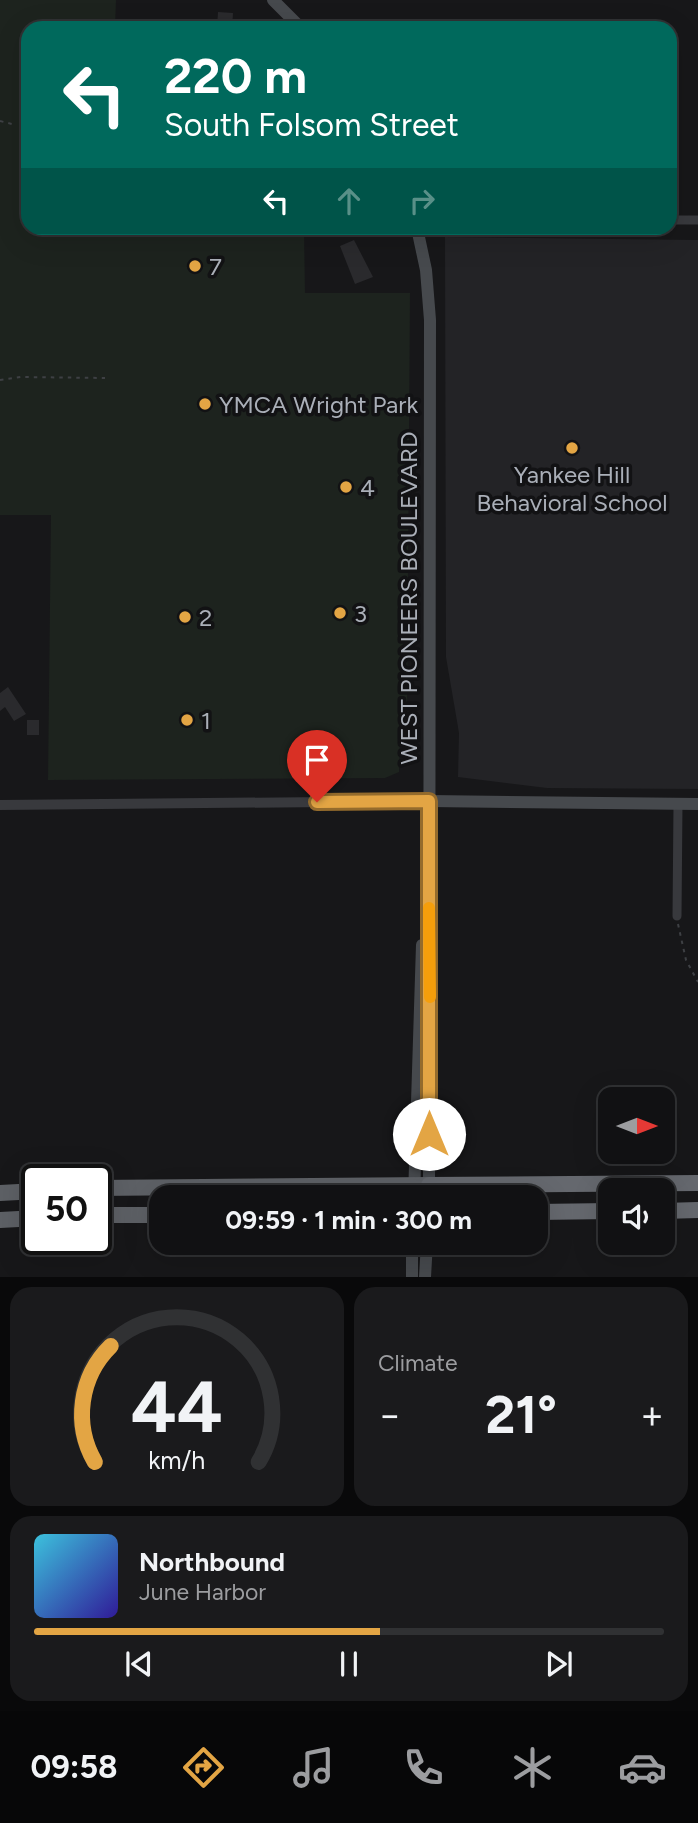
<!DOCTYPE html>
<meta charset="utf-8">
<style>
:root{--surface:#111113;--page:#1a1a1c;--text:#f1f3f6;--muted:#9c9da0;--line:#303133;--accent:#e3a544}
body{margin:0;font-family:Figtree,sans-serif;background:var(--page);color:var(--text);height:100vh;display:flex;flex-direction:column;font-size:26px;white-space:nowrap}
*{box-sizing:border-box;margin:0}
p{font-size:23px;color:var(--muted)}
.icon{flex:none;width:38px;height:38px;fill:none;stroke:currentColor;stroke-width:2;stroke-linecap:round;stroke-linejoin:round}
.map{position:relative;height:1277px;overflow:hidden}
.panel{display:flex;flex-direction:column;gap:10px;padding:10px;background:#09090a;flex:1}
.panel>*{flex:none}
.top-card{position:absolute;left:21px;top:21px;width:656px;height:214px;border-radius:21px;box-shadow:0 7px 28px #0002,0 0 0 2px var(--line);background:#00695c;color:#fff;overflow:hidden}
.needle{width:46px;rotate:90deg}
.controls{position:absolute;left:598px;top:1087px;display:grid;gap:14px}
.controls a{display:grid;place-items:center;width:77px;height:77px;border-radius:14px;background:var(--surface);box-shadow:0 7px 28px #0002,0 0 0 2px var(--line);font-size:35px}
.speed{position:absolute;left:21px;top:1164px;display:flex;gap:14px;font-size:35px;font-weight:700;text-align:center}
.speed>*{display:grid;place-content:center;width:91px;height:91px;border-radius:50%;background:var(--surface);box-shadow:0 7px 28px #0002,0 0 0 2px var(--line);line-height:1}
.speed .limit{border:4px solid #111;border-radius:10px;background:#fff;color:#111}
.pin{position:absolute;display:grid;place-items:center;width:60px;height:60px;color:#fff;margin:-72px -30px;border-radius:50% 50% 50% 0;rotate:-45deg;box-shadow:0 0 7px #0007}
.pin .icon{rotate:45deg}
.me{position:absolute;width:77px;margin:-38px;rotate:0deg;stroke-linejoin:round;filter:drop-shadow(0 0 5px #0008)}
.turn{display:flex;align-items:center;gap:24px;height:147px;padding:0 28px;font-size:32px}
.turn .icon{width:91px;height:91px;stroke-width:2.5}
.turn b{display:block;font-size:49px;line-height:60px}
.lanes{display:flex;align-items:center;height:66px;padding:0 28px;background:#0003;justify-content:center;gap:35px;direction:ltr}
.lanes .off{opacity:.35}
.big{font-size:52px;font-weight:700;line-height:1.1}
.panel .widget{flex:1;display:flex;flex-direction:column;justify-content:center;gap:10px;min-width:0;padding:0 24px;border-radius:21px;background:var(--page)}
.panel .dial{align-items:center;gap:0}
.dial svg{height:182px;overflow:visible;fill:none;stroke:var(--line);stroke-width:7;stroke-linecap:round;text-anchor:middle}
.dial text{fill:var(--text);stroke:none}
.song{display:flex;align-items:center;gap:21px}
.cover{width:84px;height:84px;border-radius:10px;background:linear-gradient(135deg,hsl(190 70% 55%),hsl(250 70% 35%))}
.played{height:7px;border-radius:4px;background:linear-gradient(90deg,var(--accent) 55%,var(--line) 55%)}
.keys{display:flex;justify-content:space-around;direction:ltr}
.heat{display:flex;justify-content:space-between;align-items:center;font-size:38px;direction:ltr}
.panel .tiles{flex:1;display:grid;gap:10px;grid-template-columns:1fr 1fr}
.widget:last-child{grid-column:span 2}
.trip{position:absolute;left:149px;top:1185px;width:399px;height:70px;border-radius:21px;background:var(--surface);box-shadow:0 7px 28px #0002,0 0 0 2px var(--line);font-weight:700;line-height:70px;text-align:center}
.menu{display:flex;height:112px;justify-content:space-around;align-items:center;background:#070708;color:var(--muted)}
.menu .icon{width:49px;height:49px}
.menu .current{color:var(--accent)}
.menu b{font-size:32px;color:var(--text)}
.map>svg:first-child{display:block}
.built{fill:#232326}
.green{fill:#1d231e}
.building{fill:#2a2a2d}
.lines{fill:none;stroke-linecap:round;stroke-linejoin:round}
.path{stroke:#3e4044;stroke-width:2;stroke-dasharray:3.5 5;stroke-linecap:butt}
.minor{stroke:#38393d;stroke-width:9}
.tertiary{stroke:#38393d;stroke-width:10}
.secondary{stroke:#46494d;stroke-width:12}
.trunk{stroke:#5d6065;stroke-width:16}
.motorway{stroke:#65686e;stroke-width:16}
.route-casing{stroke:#946b2c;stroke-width:18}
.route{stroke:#e3a544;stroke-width:12}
.slow{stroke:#f59e0b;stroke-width:12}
.poi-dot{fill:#e3a544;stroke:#121214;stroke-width:2.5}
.labels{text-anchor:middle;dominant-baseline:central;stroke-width:7;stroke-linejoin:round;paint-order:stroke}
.poi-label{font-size:24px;fill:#aaafb8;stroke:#121214;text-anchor:start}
.street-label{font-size:24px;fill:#aaafb8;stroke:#121214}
</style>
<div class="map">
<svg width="698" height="1277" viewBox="0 0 698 1277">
<rect width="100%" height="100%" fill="#171719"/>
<polygon class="built" points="445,237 698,240 698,789 547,788 458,777 459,733 446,657"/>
<polygon class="green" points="0,0 116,0 115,28 28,28 28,228 304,228 305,293 410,293 407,711 400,736 399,772 385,778 48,780 51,515 0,515"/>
<g class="building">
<polygon points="218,12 233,13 232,28 217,28"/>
<polygon points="354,240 373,277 355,284 340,246"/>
<polygon points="8,687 26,714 14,721 5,707 0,711 0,693"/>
<rect x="27" y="720" width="12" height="15"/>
</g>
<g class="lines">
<g class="path">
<polyline points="0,121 12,124"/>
<polyline points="0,380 21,377 105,378"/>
<polyline points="678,924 686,960 698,982"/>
</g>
<g class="minor">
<polyline points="670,220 698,220"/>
<polyline points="677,916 678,804"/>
</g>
<polyline class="tertiary" points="0,805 429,801"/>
<g class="secondary">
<polyline points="273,0 301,28"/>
<polyline points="417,228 426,270 430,320 429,1197"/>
<polyline points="429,801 698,804"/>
<polyline points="414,1197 422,945"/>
<polyline points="412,1242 412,1277"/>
<polyline points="425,1277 427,1242"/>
</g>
<g class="trunk">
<polyline points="96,1188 429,1185"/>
<polyline points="0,1193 37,1191"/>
<polyline points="96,1215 161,1215"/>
<polyline points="0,1220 37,1218"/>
</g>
<g class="motorway">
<polyline points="429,1185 698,1183"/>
<polyline points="663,1211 698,1210"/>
<polyline points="536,1212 611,1211"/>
</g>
</g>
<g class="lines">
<defs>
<polyline id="route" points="317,802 429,801 429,1134"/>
</defs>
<use href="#route" class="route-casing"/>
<use href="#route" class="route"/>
<polyline class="slow" points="429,908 430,997"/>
</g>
<g class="poi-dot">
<circle cx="195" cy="266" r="7"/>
<circle cx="205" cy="404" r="7"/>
<circle cx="572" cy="448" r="7"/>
<circle cx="346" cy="487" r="7"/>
<circle cx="340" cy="613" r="7"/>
<circle cx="185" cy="617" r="7"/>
<circle cx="187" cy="720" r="7"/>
</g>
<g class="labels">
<g class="poi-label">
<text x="209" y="266">7</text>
<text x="219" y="404">YMCA Wright Park</text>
<text x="572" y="474" text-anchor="middle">Yankee Hill<tspan x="572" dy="28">Behavioral School</tspan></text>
<text x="360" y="487">4</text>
<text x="354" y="613">3</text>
<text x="199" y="617">2</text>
<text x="201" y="720">1</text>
</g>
<g class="street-label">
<text transform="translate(408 598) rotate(-90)">WEST PIONEERS BOULEVARD</text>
</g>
</g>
</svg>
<div class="controls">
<a><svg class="needle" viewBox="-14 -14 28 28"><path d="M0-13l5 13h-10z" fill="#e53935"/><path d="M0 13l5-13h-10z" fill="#9c9da0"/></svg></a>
<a><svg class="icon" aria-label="sound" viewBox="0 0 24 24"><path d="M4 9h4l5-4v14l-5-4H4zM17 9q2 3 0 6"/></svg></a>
</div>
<div class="speed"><div class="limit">50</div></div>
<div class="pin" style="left:317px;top:802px;background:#d93025"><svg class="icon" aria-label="arrive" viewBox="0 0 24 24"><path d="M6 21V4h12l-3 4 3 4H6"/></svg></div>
<svg class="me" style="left:429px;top:1134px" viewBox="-20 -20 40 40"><circle r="19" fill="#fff"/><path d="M0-13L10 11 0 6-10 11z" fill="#e3a544"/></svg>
<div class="trip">09:59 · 1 min · 300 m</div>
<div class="top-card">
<div class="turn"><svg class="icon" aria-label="left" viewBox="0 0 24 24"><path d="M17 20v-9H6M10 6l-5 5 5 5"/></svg><div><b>220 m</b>South Folsom Street</div></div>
<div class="lanes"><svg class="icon" aria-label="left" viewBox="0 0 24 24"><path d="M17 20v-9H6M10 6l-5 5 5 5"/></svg><svg class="icon off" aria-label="ahead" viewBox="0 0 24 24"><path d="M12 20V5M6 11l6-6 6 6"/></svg><svg class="icon off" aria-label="right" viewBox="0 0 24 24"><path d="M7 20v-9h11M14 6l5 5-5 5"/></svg></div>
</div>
</div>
<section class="panel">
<div class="tiles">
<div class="widget dial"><svg viewBox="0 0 100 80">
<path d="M14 69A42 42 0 1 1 86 69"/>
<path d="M14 69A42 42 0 0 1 21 18" stroke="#e3a544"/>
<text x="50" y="56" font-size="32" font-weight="700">44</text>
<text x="50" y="72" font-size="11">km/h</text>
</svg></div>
<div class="widget"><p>Climate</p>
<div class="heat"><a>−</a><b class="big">21°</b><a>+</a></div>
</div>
<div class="widget">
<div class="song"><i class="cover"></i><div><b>Northbound</b><p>June Harbor</p></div></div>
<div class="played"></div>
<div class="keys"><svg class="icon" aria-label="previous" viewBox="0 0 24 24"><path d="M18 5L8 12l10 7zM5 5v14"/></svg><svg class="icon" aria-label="pause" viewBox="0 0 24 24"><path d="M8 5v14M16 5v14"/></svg><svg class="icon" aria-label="next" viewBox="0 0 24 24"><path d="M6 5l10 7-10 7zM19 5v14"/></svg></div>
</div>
</div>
</section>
<nav class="menu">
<b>09:58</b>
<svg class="icon current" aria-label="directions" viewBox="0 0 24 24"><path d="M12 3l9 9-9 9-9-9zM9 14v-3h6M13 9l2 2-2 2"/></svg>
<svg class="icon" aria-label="music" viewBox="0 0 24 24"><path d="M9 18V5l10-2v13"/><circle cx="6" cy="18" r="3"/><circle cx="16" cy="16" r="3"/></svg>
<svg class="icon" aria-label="phone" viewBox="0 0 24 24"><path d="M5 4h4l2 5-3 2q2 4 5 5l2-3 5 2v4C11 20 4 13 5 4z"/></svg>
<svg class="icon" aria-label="climate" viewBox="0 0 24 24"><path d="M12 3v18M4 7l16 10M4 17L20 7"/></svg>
<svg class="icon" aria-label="car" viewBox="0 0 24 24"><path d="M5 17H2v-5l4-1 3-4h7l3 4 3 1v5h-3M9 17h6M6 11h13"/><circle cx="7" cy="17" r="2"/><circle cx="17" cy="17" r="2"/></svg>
</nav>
